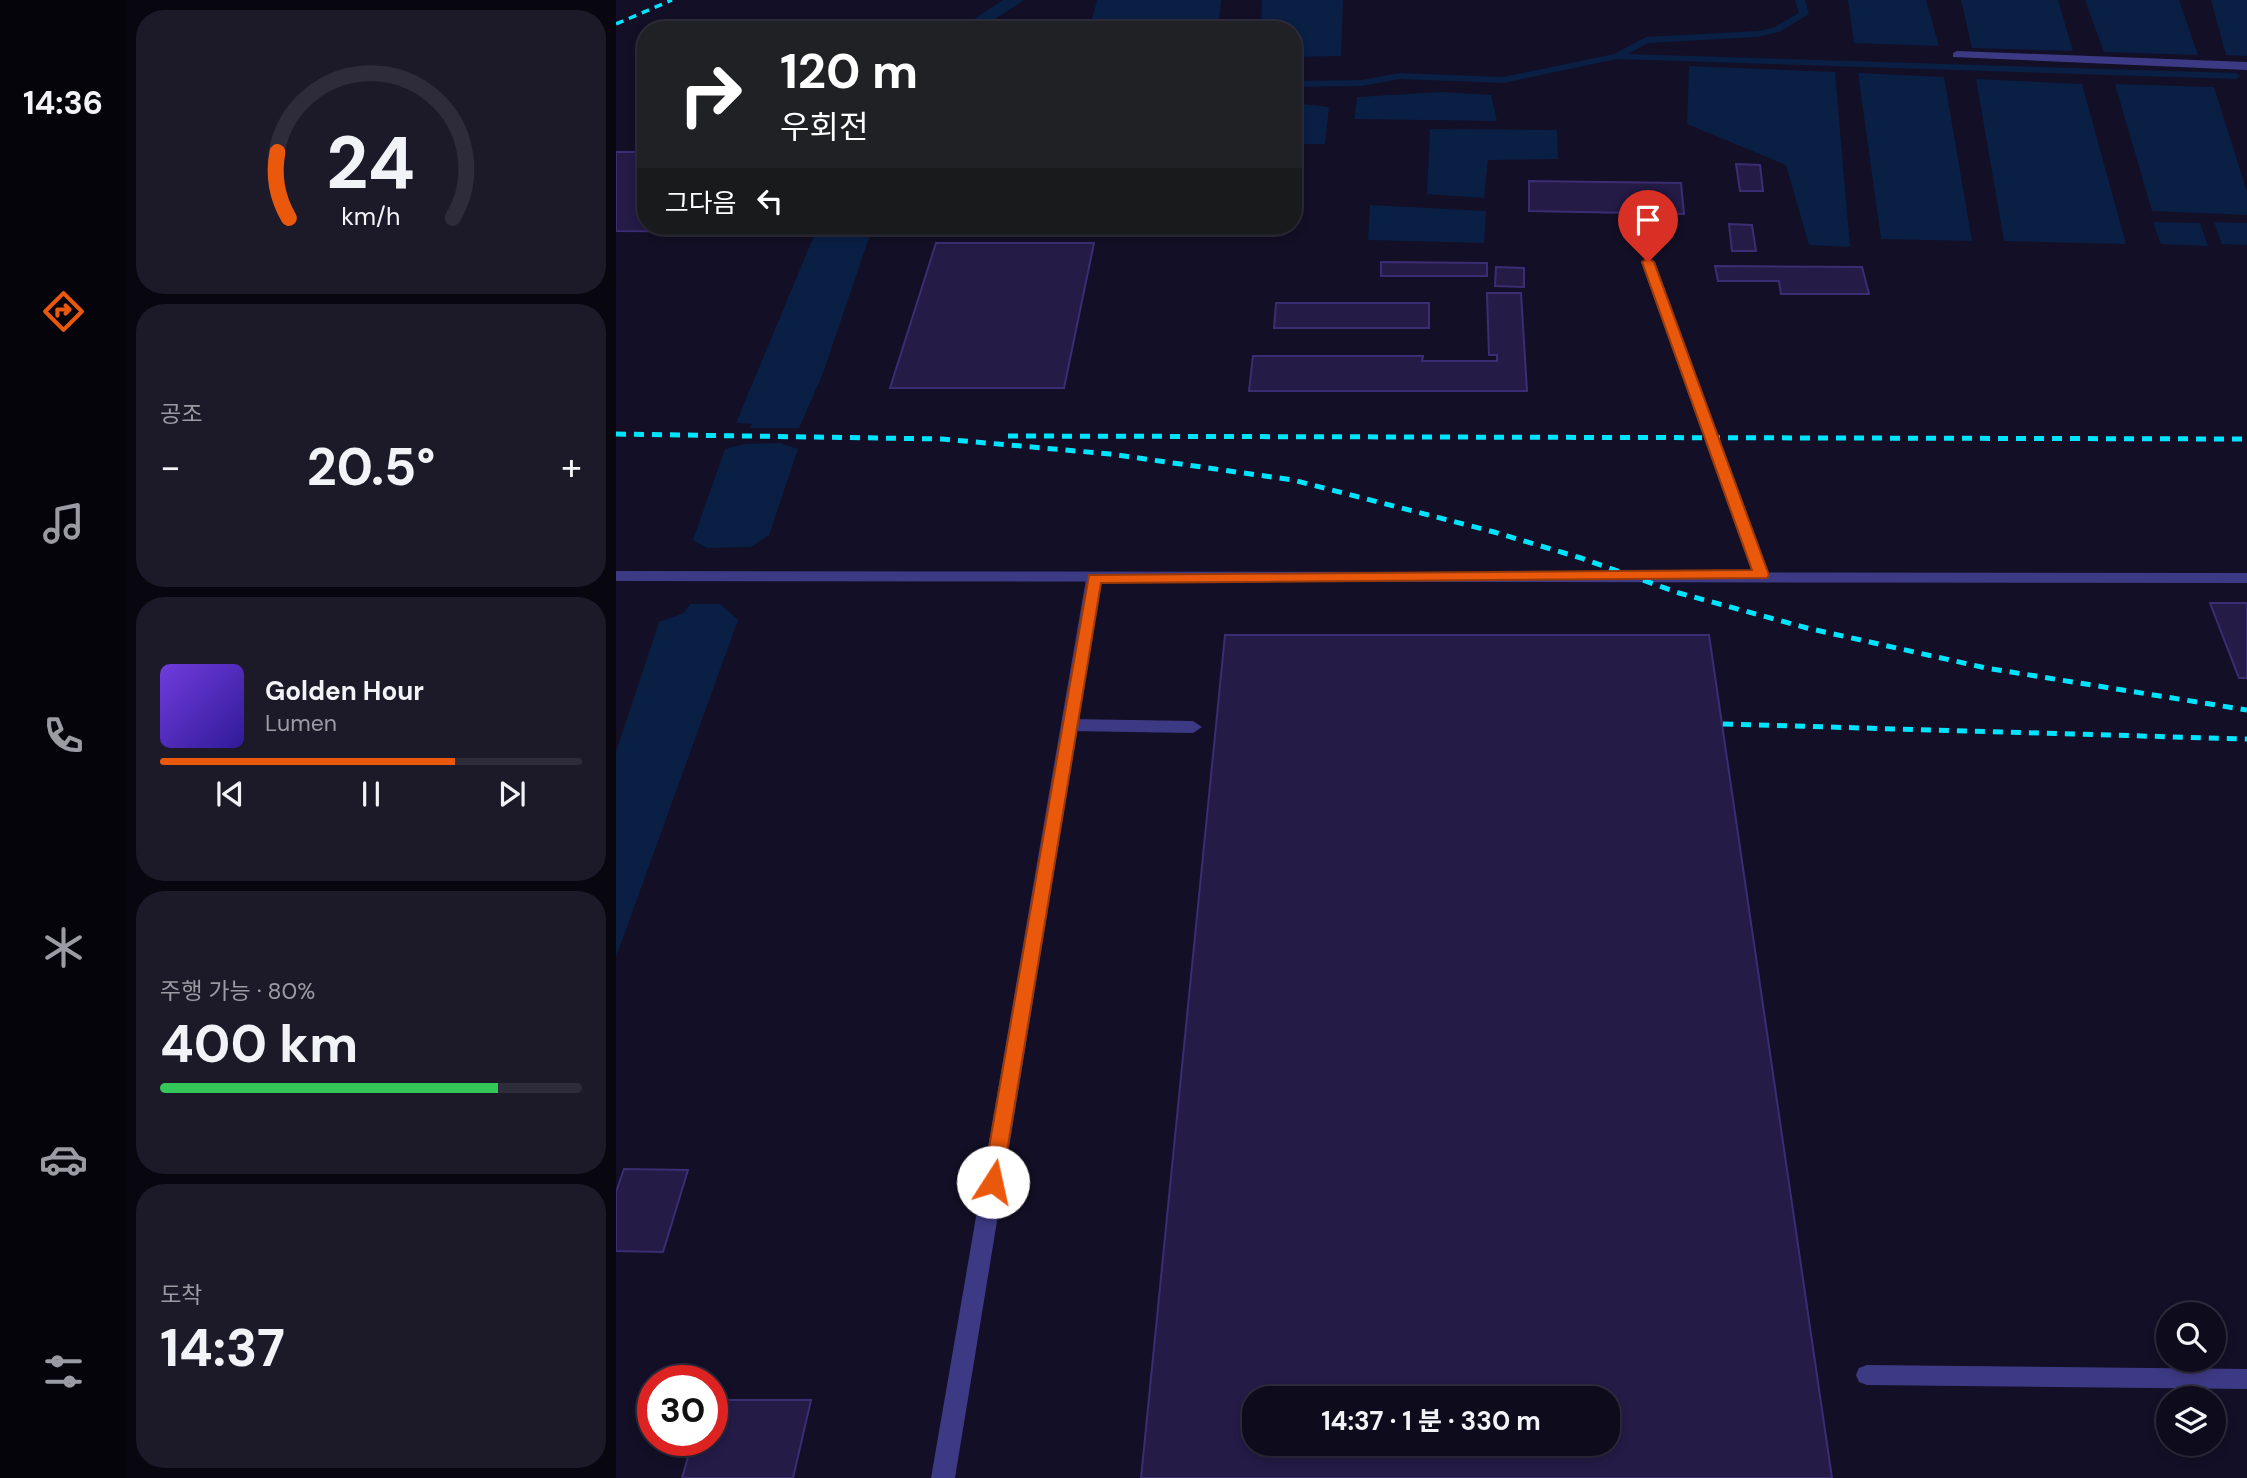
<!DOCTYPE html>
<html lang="ko">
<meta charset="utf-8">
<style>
:root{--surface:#0e0b1c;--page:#1c1929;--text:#f1f3f6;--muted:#9b9ba3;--line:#2e2b3b;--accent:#ea580c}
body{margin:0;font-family:"DM Sans","Noto Sans KR",sans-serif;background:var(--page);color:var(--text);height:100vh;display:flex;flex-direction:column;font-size:26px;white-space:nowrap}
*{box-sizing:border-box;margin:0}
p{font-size:23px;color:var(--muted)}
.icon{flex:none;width:38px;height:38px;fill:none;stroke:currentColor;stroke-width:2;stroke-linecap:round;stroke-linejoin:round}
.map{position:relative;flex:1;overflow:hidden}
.side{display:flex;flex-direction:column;gap:10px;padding:10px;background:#08060f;width:490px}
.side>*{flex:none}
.banner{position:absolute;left:21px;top:21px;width:665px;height:214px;border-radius:28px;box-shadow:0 4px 10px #0003,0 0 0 2px var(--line);background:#202124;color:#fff;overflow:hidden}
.fabs{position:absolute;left:1540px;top:1302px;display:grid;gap:14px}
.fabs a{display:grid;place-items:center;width:70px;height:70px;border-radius:50%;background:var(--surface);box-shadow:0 4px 10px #0003,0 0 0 2px var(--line);font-size:35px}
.speed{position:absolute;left:21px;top:1365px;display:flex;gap:14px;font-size:35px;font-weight:700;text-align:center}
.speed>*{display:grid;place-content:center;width:91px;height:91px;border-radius:50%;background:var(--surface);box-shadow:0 4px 10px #0003,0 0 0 2px var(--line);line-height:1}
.speed .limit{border:10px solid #d22;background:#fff;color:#111}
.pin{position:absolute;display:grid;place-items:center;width:60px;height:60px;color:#fff;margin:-72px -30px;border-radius:50% 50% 50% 0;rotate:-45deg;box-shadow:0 0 7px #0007}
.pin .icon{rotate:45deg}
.me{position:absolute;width:77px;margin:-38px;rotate:10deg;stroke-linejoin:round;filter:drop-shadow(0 0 5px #0008)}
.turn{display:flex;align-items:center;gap:24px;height:147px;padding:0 28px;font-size:32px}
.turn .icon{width:91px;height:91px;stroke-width:2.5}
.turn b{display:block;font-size:49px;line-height:60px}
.then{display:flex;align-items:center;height:66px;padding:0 28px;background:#0003;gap:14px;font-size:26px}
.big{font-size:52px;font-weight:700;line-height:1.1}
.side .tile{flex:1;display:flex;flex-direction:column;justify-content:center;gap:10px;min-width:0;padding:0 24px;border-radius:28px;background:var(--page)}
.side .dial{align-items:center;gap:0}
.dial svg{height:182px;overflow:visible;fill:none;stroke:var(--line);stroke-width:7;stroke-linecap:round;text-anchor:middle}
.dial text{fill:var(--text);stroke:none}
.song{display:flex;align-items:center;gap:21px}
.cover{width:84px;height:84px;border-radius:10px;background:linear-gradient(135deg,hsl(260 70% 55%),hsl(250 70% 35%))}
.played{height:7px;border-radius:4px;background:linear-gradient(90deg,var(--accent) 70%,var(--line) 70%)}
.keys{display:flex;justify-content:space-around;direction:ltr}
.heat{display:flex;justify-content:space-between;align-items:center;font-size:38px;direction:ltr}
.charge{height:10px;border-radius:5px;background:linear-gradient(90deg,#34c759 80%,var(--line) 0)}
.trip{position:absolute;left:626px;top:1386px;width:378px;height:70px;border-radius:28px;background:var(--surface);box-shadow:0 4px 10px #0003,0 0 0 2px var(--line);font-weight:700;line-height:70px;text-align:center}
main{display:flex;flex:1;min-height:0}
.tabs{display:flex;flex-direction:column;width:126px;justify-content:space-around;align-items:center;background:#06040b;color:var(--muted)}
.tabs .icon{width:49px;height:49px}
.tabs .active{color:var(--accent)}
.tabs b{font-size:32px;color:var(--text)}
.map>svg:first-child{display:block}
.water{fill:#0a1f44}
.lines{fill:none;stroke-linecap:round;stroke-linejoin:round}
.stream{fill:#0a1f44;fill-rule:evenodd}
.building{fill:#241b47;stroke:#3b2d73;stroke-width:2;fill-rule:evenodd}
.service{fill:#3d3a85;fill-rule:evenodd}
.minor{fill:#3d3a85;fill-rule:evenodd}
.tertiary{fill:#3d3a85;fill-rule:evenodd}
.rail-far1{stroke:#00e5ff;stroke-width:3.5;stroke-dasharray:8 6;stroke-linecap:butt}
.rail{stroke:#00e5ff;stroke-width:5;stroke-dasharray:10 8;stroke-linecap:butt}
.route{fill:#ea580c;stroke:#983908;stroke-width:2}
</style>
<main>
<nav class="tabs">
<b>14:36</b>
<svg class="icon active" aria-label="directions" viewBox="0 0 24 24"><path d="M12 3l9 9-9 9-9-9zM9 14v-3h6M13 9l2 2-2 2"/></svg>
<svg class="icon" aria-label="music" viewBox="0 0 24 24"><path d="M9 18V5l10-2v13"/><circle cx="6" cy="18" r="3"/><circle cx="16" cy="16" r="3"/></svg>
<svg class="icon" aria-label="phone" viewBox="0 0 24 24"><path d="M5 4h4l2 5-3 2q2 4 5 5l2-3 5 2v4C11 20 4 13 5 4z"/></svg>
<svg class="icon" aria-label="climate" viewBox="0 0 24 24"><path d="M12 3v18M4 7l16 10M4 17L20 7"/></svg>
<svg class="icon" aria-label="car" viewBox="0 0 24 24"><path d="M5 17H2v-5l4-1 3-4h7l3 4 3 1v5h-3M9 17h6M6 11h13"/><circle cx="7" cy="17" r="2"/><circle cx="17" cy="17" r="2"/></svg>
<svg class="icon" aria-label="filters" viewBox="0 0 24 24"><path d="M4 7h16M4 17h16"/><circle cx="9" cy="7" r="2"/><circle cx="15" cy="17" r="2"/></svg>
</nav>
<section class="side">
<div class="tile dial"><svg viewBox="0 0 100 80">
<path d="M14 69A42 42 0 1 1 86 69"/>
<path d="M14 69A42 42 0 0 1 9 40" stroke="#ea580c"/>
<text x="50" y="56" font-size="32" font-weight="700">24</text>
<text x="50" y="72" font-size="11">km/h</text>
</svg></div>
<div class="tile"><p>공조</p>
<div class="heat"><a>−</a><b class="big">20.5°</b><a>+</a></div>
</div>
<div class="tile">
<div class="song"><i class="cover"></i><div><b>Golden Hour</b><p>Lumen</p></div></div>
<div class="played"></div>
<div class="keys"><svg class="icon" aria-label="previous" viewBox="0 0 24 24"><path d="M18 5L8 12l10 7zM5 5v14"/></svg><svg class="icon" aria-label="pause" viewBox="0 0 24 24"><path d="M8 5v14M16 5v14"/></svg><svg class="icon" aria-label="next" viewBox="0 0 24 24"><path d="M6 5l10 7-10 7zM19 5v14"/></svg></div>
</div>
<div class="tile"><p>주행 가능 · 80%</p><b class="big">400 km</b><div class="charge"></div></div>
<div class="tile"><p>도착</p><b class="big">14:37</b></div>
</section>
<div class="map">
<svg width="1631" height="1478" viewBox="0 0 1631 1478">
<rect width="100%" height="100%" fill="#130f26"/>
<g class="water">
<polygon points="387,0 408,0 362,30 341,30"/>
<polygon points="481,0 605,0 602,30 473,30"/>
<polygon points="646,0 727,0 725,56 677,57 677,30 645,30"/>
<polygon points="1232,0 1310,0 1323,46 1238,43"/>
<polygon points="1345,0 1442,0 1457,51 1356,48"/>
<polygon points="1469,0 1563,0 1582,55 1488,52"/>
<polygon points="1595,0 1631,0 1631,56 1610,55"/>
<polygon points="1073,66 1219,72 1234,247 1193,245 1170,165 1071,124"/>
<polygon points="1242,73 1328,77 1356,241 1265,239"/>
<polygon points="1360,79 1466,84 1510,244 1388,241"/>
<polygon points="1499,84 1598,87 1631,192 1631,215 1536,211"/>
<polygon points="826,92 875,95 881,121 738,119 741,97"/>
<polygon points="677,103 713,107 709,144 677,144"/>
<polygon points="814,129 941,130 942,159 872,160 868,198 811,194"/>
<polygon points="754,205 870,211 868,243 752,240"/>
<polygon points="1537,222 1584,223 1592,246 1545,244"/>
<polygon points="1598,222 1631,223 1631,245 1606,244"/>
<polygon points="202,226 257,226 207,373 183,428 134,428 136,424 120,423"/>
<polygon points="164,443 182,449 153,535 135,547 91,548 77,540 109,449 129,444"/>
<polygon points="74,604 104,604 122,620 0,957 0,752 43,622 68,613"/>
</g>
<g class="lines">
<polygon class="stream" points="1179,0 1189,0 1193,14 1163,32 1142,37 1032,43 1012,54 1620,73 1625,76 1620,79 1001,59 887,83 784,79 746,86 677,87 677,81 746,80 784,73 887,77 998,54 1030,37 1142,31 1157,28 1183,13"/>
</g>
<g class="building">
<polygon points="0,152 30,152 30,226 142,226 139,232 0,231"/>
<polygon points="1120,164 1144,165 1147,191 1124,191"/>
<polygon points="913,181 1065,183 1068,214 913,211"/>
<polygon points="1113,224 1136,225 1140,251 1116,251"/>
<polygon points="320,243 478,243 448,388 274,388"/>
<polygon points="765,262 871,263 871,276 765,276"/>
<polygon points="1099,266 1246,267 1253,294 1165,294 1163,281 1102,281"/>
<polygon points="880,267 908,268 908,287 879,286"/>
<polygon points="871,293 905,293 911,391 633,391 637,356 807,356 806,361 881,361 881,355 873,355"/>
<polygon points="660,303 813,303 813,328 658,328"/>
<polygon points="1594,603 1631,603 1631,678 1623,678"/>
<path d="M609 635H1093L1216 1478H525ZM639 1398H992V1444H639Z"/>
<polygon points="8,1169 72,1170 47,1252 0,1251 0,1192"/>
<polygon points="96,1400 195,1400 177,1478 66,1478 77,1440 96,1440"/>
</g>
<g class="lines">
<g class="service">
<polygon points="1341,51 1631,62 1631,70 1337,57 1337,53"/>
<polygon points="1032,258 1039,262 1153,575 1151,579 1145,580 1137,575 1025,262"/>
<polygon points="454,719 577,721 586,727 577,733 454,731 445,725"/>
</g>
<g class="minor">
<polygon points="478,574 486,579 339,1478 315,1478 470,579"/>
<polygon points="1251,1365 1631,1369 1631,1389 1251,1385 1243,1382 1240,1375 1243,1368"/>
</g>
<polygon class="tertiary" points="0,571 1631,573 1631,583 0,581"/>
<polyline class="rail-far1" points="0,24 56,0"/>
<g class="rail">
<polyline points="0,434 326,439 494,454 677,480 878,532 965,558 1063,593 1191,628 1370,668 1631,710"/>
<polyline points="392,436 1631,439"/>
<polyline points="1107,724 1631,739"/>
</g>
</g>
<polygon class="route" points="1032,258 1038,262 1153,575 1151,578 485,583 386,1182 384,1188 377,1190 370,1188 367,1182 473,575 1136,570 1026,262"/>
</svg>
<div class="fabs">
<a><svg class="icon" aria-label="search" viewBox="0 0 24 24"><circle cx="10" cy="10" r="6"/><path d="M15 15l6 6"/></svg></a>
<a><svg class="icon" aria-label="layers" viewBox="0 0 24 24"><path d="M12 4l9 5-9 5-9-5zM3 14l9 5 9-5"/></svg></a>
</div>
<div class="speed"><div class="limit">30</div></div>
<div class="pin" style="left:1032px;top:262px;background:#d93025"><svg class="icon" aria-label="arrive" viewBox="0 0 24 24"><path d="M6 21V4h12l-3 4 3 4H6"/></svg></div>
<svg class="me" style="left:377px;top:1182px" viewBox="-20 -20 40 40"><circle r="19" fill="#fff"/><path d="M0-13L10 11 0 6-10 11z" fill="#ea580c"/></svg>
<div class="trip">14:37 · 1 분 · 330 m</div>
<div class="banner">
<div class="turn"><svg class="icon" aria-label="right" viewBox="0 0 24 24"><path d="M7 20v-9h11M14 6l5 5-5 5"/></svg><div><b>120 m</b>우회전</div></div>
<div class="then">그다음<svg class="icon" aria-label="left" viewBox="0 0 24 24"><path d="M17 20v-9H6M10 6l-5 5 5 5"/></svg></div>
</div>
</div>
</main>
